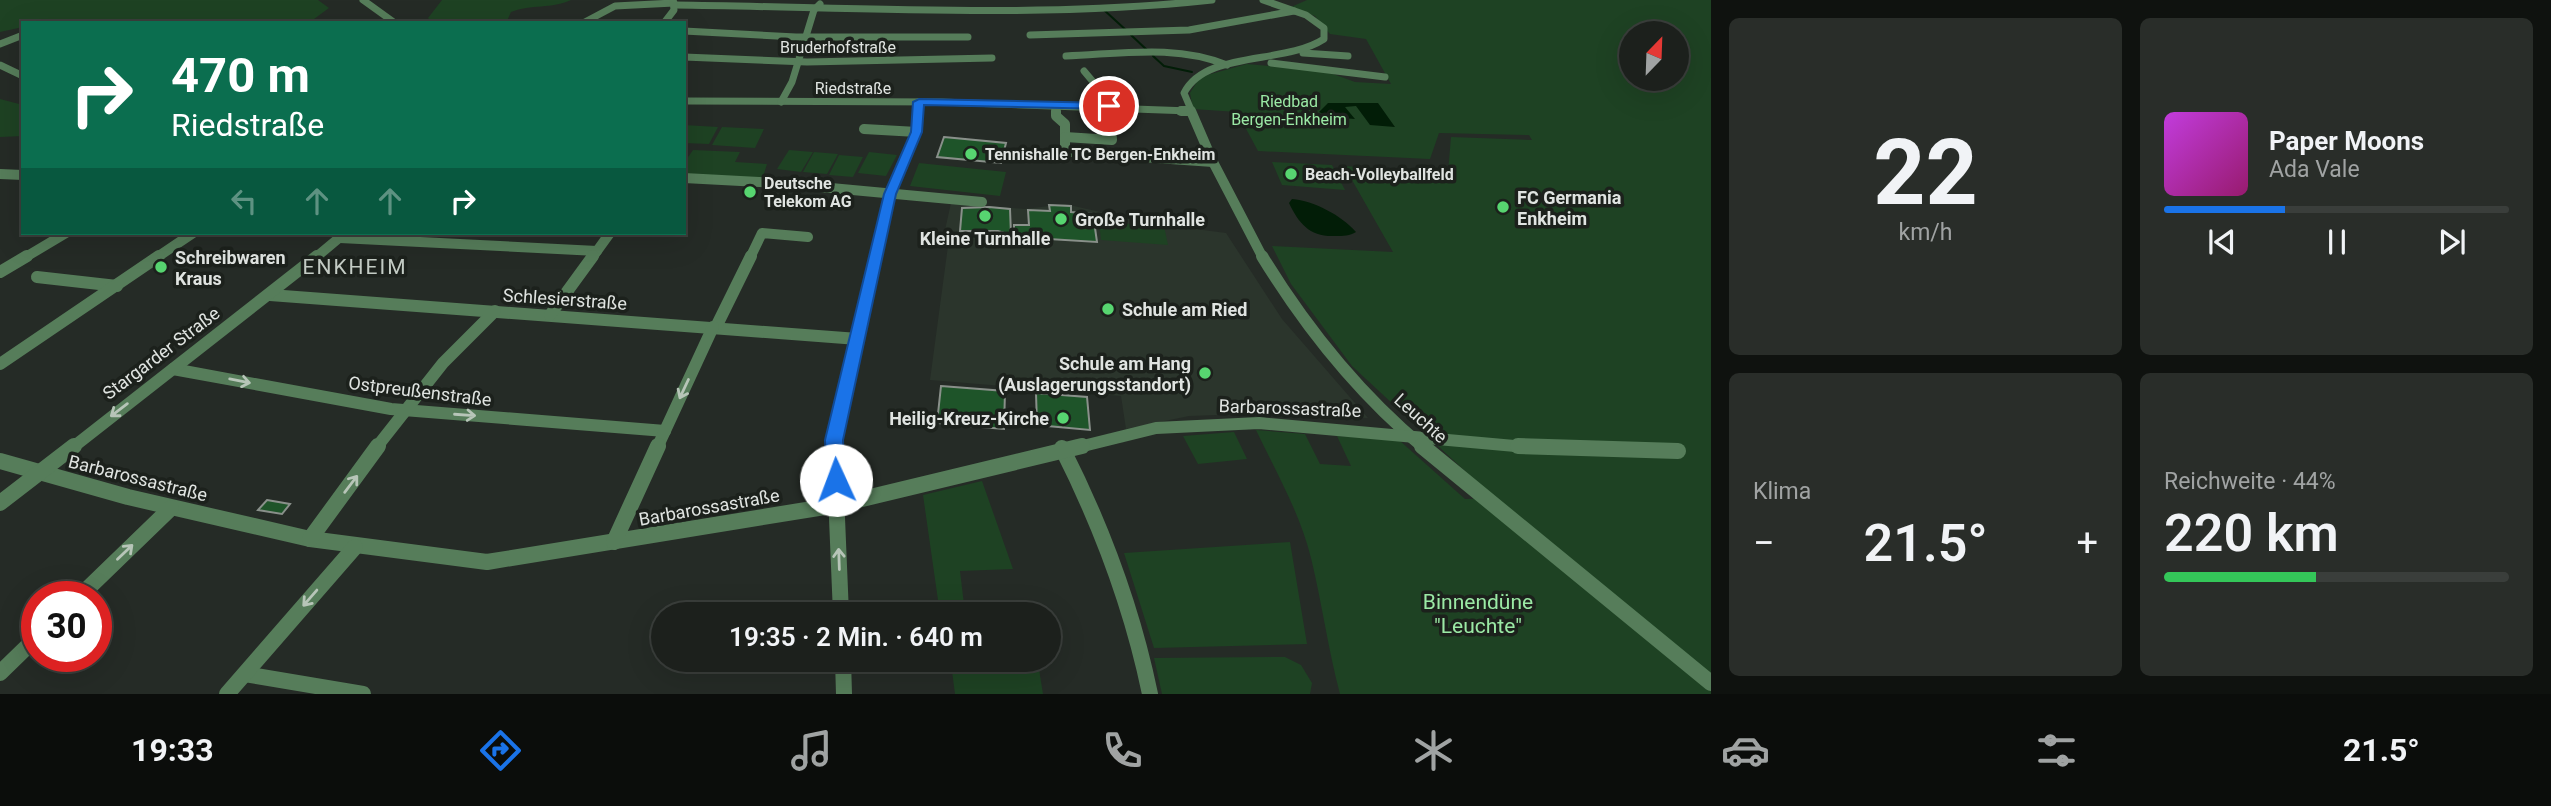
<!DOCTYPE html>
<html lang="de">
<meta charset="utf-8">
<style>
:root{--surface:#1c201c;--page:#292d29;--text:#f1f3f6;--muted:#a0a3a3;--line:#3a3e3b;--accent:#1a73e8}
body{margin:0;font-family:Roboto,sans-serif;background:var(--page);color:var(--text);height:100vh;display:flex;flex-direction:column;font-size:26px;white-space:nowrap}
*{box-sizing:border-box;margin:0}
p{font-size:23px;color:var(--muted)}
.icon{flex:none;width:38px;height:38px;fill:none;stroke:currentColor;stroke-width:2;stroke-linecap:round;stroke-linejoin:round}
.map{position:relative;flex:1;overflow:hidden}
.side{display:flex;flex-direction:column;gap:18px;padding:18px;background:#0f120f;width:840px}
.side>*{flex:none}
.banner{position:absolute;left:21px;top:21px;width:665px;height:214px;border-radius:0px;box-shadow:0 7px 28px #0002,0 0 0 2px var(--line);background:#0b6e4f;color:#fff;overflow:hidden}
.needle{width:46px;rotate:23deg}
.tools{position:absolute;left:1619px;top:21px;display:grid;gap:14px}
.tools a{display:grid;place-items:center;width:70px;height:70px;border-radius:50%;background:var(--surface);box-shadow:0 7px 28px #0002,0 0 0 2px var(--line);font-size:35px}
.speed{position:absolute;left:21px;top:581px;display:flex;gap:14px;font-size:35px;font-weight:700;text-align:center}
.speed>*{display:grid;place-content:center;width:91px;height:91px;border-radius:50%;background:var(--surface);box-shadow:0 7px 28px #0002,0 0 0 2px var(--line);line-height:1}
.speed .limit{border:10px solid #d22;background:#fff;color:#111}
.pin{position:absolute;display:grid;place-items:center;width:60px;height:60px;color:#fff;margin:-30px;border:4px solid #fff;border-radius:50%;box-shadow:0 2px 7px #0007}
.me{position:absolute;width:77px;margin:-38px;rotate:358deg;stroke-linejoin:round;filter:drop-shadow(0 0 5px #0008)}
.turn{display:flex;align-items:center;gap:24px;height:147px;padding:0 35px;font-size:32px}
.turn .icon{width:91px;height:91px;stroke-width:2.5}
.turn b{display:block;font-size:49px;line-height:60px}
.lanes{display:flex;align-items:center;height:66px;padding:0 35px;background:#0003;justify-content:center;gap:35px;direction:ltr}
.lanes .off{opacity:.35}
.big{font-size:52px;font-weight:600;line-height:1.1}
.side .tile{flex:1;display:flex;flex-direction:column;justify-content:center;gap:10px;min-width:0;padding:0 24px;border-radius:10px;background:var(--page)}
.side .dial{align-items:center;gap:0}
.dial b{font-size:91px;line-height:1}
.song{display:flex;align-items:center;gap:21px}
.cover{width:84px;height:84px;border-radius:10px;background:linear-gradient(135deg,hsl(290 70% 55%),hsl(320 70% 35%))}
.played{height:7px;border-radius:4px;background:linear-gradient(90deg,var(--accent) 35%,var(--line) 35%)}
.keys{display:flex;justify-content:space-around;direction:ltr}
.heat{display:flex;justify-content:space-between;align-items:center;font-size:38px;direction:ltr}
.charge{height:10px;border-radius:5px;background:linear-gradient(90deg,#34c759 44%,var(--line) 0)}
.side .tiles{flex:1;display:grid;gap:18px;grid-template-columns:repeat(2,1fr)}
.trip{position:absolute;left:651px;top:602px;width:410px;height:70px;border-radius:35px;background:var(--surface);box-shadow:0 7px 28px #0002,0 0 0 2px var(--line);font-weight:600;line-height:70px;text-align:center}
.tabs{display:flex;height:112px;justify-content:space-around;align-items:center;background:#0b0d0b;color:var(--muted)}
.tabs .icon{width:49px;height:49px}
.tabs .selected{color:var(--accent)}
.tabs b{font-size:32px;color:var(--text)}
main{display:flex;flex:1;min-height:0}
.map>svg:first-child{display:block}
.built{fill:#2b352c}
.green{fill:#1e4223;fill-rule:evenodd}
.water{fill:#021d07}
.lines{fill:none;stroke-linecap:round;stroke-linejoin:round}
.stream{stroke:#021d07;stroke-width:2}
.building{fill:#1e5429;stroke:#89908a;stroke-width:2}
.minor-far3{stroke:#567d5a;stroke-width:7}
.minor-far2{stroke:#567d5a;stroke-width:10}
.minor-far1{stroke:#567d5a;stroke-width:12}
.minor{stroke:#567d5a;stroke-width:16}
.oneway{stroke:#b7c5b8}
.route{fill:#1a73e8;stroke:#114b97;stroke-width:2}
.poi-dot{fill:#57d570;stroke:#1c211c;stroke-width:2.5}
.labels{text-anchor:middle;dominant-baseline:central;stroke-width:7;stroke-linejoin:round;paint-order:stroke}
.far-street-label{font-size:16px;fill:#e0e4e1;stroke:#1c211c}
.far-park-label{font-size:16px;fill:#9be9a5;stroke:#1c211c}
.far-poi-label{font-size:16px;font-weight:bold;fill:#e0e4e1;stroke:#1c211c;text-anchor:start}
.poi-label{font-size:18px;font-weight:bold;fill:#e0e4e1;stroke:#1c211c;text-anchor:start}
.street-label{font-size:18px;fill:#e0e4e1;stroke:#1c211c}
.quarter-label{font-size:21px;letter-spacing:2px;fill:#c4ccc5;stroke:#1c211c}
.near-park-label{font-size:21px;fill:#9be9a5;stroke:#1c211c}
</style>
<main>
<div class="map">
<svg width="1711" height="694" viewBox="0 0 1711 694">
<rect width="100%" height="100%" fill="#252b26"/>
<polygon class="built" points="951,203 1025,209 1065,204 1149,223 1226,233 1282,319 1368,418 1242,414 1189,416 1126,429 1121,396 930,380 950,231 945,230"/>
<g class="green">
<polygon points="0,0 318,0 329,8 314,19 360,23 23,23 23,27 0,32"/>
<path d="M442 0H571C552 9 531 4 511 12L506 23H433L428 18Z"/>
<path d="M1307 0H1711V694H1340C1328 649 1322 603 1311 558 1300 513 1276 472 1256 430L1305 434 1320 464 1351 466 1337 436 1399 440 1465 499 1494 498 1352 366 1291 284 1272 246 1393 252 1344 166 1448 173 1451 137 1532 140 1529 135 1439 133 1430 159 1258 151 1237 112 1193 109 1190 93 1200 77 1247 64 1325 71 1355 82 1391 84 1366 39 1330 34 1315 16 1291 7ZM1631 33H1676V79H1631Z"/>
<polygon points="0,99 23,105 23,136 0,137"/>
<polygon points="684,125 718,127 709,144 684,143"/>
<polygon points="722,127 764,129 755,148 712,145"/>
<polygon points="693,150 740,152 735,162 767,164 762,180 684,176 684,163"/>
<polygon points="789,150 813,152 801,172 777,169"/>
<polygon points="814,152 838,154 827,174 803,172"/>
<polygon points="869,152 897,155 886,176 858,173"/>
<polygon points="839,155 863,157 853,177 829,175"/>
<polygon points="1272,162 1332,165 1345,190 1282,185"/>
<polygon points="919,163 1006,172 1000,196 910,186"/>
<polygon points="1099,222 1164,226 1168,245 1101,240"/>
<polygon points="1234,432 1247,459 1198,464 1183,436"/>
<polygon points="982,481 1013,569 960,571 965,613 978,614 940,614 923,495"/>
<polygon points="1290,542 1307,644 1154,648 1124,553"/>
<polygon points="1285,657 1301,665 1312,683 1310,694 1162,694 1154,658"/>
<polygon points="1039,669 1043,694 955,694 952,671"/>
</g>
<g class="water">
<polygon points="1328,103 1378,103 1395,127 1370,125 1356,106 1345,107 1355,119 1330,117 1319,112"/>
<path d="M1292 199C1314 201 1341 215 1356 232 1350 236 1343 236 1335 236 1310 237 1299 224 1289 203Z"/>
</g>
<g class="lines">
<g class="stream">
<polyline points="1104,10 1127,31"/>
<polyline points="1131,35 1147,50"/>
<polyline points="1153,56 1164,66 1192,72"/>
</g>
</g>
<g class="building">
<polygon points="944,137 1006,143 1001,163 937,157"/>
<polygon points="1049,205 1071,206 1071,212 1093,214 1097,242 1014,237 1014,225 1029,225 1028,210 1050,211"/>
<polygon points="989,207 1010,209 1011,235 998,231 960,231 962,208"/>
<polygon points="941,386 1005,391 1004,429 969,426 970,417 953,416 952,424 937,423"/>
<polygon points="1036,393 1087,397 1090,430 1037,425"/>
<polygon points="267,500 290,504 282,514 258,510"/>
</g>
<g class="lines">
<g class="minor-far3">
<polyline points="363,0 395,23"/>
<path d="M675 5C851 7 1037 19 1212 0"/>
<polyline points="583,23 615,6 674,3"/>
<polyline points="664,23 674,10 673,0"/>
<polyline points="684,31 796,37 968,37"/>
<polyline points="1030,35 1189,30 1294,11"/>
<polyline points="0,44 23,35"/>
<polyline points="1303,53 1348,56"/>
<path d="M1066 56C1120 54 1176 44 1227 65"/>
<polyline points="684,57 807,62 992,58"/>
<polyline points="1271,63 1385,77"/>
<polyline points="0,65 23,76"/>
<polyline points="1084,71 1110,102 1109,106"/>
<polyline points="684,101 941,102 1190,111"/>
<polyline points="781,102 792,82 814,10 820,4"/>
<polyline points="918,112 918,102"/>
<polyline points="1056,112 1057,105"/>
<path d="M1192 112 1184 93C1206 50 1284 65 1324 39V28L1306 15 1263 0"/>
</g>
<g class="minor-far2">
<polyline points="1056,111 1056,116 1065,124 1065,147 1071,152 1213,162"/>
<polyline points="1181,111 1190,111"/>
<polyline points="1191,111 1213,162 1263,258"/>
<polyline points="864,129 917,132"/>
<polyline points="1065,137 1112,140 1111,127"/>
<polyline points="0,174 23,175"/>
<polyline points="684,178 777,183 982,202"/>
<polyline points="340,238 597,251"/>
<polyline points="24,258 66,233"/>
<polyline points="156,258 193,233"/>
<polyline points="315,258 345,233"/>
<polyline points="592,258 610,233"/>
<polyline points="750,258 762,233 808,237"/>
<polyline points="875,258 890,194 917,132 918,111"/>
</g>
<g class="minor-far1">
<path d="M1262 256C1306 328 1359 394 1424 448"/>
<polyline points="0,272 27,256"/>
<polyline points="37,277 117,286"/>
<polyline points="270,295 858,339"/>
<polyline points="550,315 593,256"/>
<polyline points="716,327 751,256"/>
<polyline points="0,364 159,256"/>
<polyline points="173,369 391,409 665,431"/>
<polyline points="72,448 317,256"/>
<polyline points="376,448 443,363 495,311"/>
<polyline points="657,448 713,327"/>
<polyline points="834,448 876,256"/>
<polyline points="1075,448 1156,428 1259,423 1538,448"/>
</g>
<g class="minor">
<polyline points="834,446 841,614"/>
<polyline points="1422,446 1711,683"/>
<polyline points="1518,446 1678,451"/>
<path d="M1062 448C1102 527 1132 607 1150 694"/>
<polyline points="0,461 128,497 310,539 487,562 837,505 1082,446"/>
<polyline points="0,503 74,446"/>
<polyline points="310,539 378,446"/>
<polyline points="614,542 658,446"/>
<polyline points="79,597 171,508"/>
<polyline points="843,660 844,694"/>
<polyline points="0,673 37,637"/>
<polyline points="245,674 363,694"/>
<polyline points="227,694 355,547"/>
</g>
</g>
<defs><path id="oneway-shaft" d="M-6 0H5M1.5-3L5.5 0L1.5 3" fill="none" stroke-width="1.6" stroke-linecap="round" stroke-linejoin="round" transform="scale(1.75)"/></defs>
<g class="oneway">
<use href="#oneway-shaft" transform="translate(240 381) rotate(11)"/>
<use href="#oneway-shaft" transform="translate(684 389) rotate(115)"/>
<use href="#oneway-shaft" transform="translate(119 410) rotate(143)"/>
<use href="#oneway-shaft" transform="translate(465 415) rotate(4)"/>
<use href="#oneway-shaft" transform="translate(351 484) rotate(-53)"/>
<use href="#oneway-shaft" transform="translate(125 552) rotate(-44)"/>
<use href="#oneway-shaft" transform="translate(839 559) rotate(-92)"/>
<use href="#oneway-shaft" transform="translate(310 598) rotate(131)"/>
</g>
<polygon class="route" points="919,99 1109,103 1114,106 1109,109 924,105 922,132 896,194 843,440 845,480 836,486 827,480 825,440 884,194 911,132 913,102"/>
<g class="poi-dot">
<circle cx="971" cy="154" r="7"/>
<circle cx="1291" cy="174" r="7"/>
<circle cx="750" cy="192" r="7"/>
<circle cx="1503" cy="207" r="7"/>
<circle cx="985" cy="216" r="7"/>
<circle cx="1061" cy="219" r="7"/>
<circle cx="161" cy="267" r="7"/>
<circle cx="1108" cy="309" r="7"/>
<circle cx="1205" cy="373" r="7"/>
<circle cx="1063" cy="418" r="7"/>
</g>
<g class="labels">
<g class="far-street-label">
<text x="838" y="47">Bruderhofstraße</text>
<text x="853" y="88">Riedstraße</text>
</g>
<g class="far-park-label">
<text x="1289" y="101">Riedbad<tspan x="1289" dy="18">Bergen-Enkheim</tspan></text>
</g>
<g class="far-poi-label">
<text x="985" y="154">Tennishalle TC Bergen-Enkheim</text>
<text x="1305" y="174">Beach-Volleyballfeld</text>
<text x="764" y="183">Deutsche<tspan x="764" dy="18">Telekom AG</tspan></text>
</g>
<g class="poi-label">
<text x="1517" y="197">FC Germania<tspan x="1517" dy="21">Enkheim</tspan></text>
<text x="1075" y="219">Große Turnhalle</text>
<text x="985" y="238" text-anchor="middle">Kleine Turnhalle</text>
<text x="175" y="257">Schreibwaren<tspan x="175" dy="21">Kraus</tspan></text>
<text x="1122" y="309">Schule am Ried</text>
<text x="1191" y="363" text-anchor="end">Schule am Hang<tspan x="1191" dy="21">(Auslagerungsstandort)</tspan></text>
<text x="1049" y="418" text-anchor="end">Heilig-Kreuz-Kirche</text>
</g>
<g class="street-label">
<text transform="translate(565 299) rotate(4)">Schlesierstraße</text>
<text transform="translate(161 353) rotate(-37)">Stargarder Straße</text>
<text transform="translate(420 391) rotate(7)">Ostpreußenstraße</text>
<text transform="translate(1290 408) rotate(2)">Barbarossastraße</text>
<text transform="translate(1421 418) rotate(42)">Leuchte</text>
<text transform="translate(138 478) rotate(14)">Barbarossastraße</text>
<text transform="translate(709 507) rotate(-10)">Barbarossastraße</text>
</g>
<g class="quarter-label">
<text x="355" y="267">ENKHEIM</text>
</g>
<g class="near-park-label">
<text x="1478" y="602">Binnendüne<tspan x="1478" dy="24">"Leuchte"</tspan></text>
</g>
</g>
</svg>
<div class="tools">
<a><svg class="needle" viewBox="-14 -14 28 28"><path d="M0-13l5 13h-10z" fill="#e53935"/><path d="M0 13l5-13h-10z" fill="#a0a3a3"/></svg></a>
</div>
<div class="speed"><div class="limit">30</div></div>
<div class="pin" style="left:1109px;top:106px;background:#d93025"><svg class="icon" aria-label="arrive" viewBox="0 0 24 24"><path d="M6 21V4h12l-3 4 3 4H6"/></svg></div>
<svg class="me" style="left:836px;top:480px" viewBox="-20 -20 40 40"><circle r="19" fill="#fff"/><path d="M0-13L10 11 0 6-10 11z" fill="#1a73e8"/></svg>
<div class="trip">19:35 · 2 Min. · 640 m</div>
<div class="banner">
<div class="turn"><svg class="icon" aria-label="right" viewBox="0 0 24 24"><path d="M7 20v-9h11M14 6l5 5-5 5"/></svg><div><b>470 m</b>Riedstraße</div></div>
<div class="lanes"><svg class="icon off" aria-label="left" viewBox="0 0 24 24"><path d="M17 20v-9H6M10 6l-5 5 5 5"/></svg><svg class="icon off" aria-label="ahead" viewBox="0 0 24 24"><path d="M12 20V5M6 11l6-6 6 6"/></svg><svg class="icon off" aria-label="ahead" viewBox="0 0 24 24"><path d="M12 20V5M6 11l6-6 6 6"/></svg><svg class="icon" aria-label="right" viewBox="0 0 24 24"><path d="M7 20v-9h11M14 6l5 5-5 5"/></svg></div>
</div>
</div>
<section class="side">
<div class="tiles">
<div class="tile dial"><b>22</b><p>km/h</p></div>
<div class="tile">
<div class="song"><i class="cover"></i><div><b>Paper Moons</b><p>Ada Vale</p></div></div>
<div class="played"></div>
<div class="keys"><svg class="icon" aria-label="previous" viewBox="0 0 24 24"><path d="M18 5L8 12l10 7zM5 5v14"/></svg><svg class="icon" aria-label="pause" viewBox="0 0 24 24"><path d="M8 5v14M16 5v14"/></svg><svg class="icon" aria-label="next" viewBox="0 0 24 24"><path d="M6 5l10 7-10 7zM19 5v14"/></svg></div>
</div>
<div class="tile"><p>Klima</p>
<div class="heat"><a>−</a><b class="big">21.5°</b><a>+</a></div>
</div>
<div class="tile"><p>Reichweite · 44%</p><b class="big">220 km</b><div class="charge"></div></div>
</div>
</section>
</main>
<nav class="tabs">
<b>19:33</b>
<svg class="icon selected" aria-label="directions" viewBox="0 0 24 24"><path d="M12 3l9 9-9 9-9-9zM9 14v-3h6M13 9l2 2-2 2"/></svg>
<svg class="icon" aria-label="music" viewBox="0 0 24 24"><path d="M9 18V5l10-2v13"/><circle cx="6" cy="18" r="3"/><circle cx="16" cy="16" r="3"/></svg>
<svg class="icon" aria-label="phone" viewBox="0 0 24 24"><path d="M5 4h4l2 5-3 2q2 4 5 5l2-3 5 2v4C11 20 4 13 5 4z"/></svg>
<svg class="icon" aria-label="climate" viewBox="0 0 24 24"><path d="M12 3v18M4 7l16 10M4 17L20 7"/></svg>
<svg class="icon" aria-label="car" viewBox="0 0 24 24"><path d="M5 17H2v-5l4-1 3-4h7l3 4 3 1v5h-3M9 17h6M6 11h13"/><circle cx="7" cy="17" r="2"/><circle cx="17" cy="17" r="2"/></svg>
<svg class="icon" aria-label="filters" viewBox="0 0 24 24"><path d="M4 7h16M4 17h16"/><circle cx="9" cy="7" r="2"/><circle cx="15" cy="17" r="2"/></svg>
<b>21.5°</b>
</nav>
